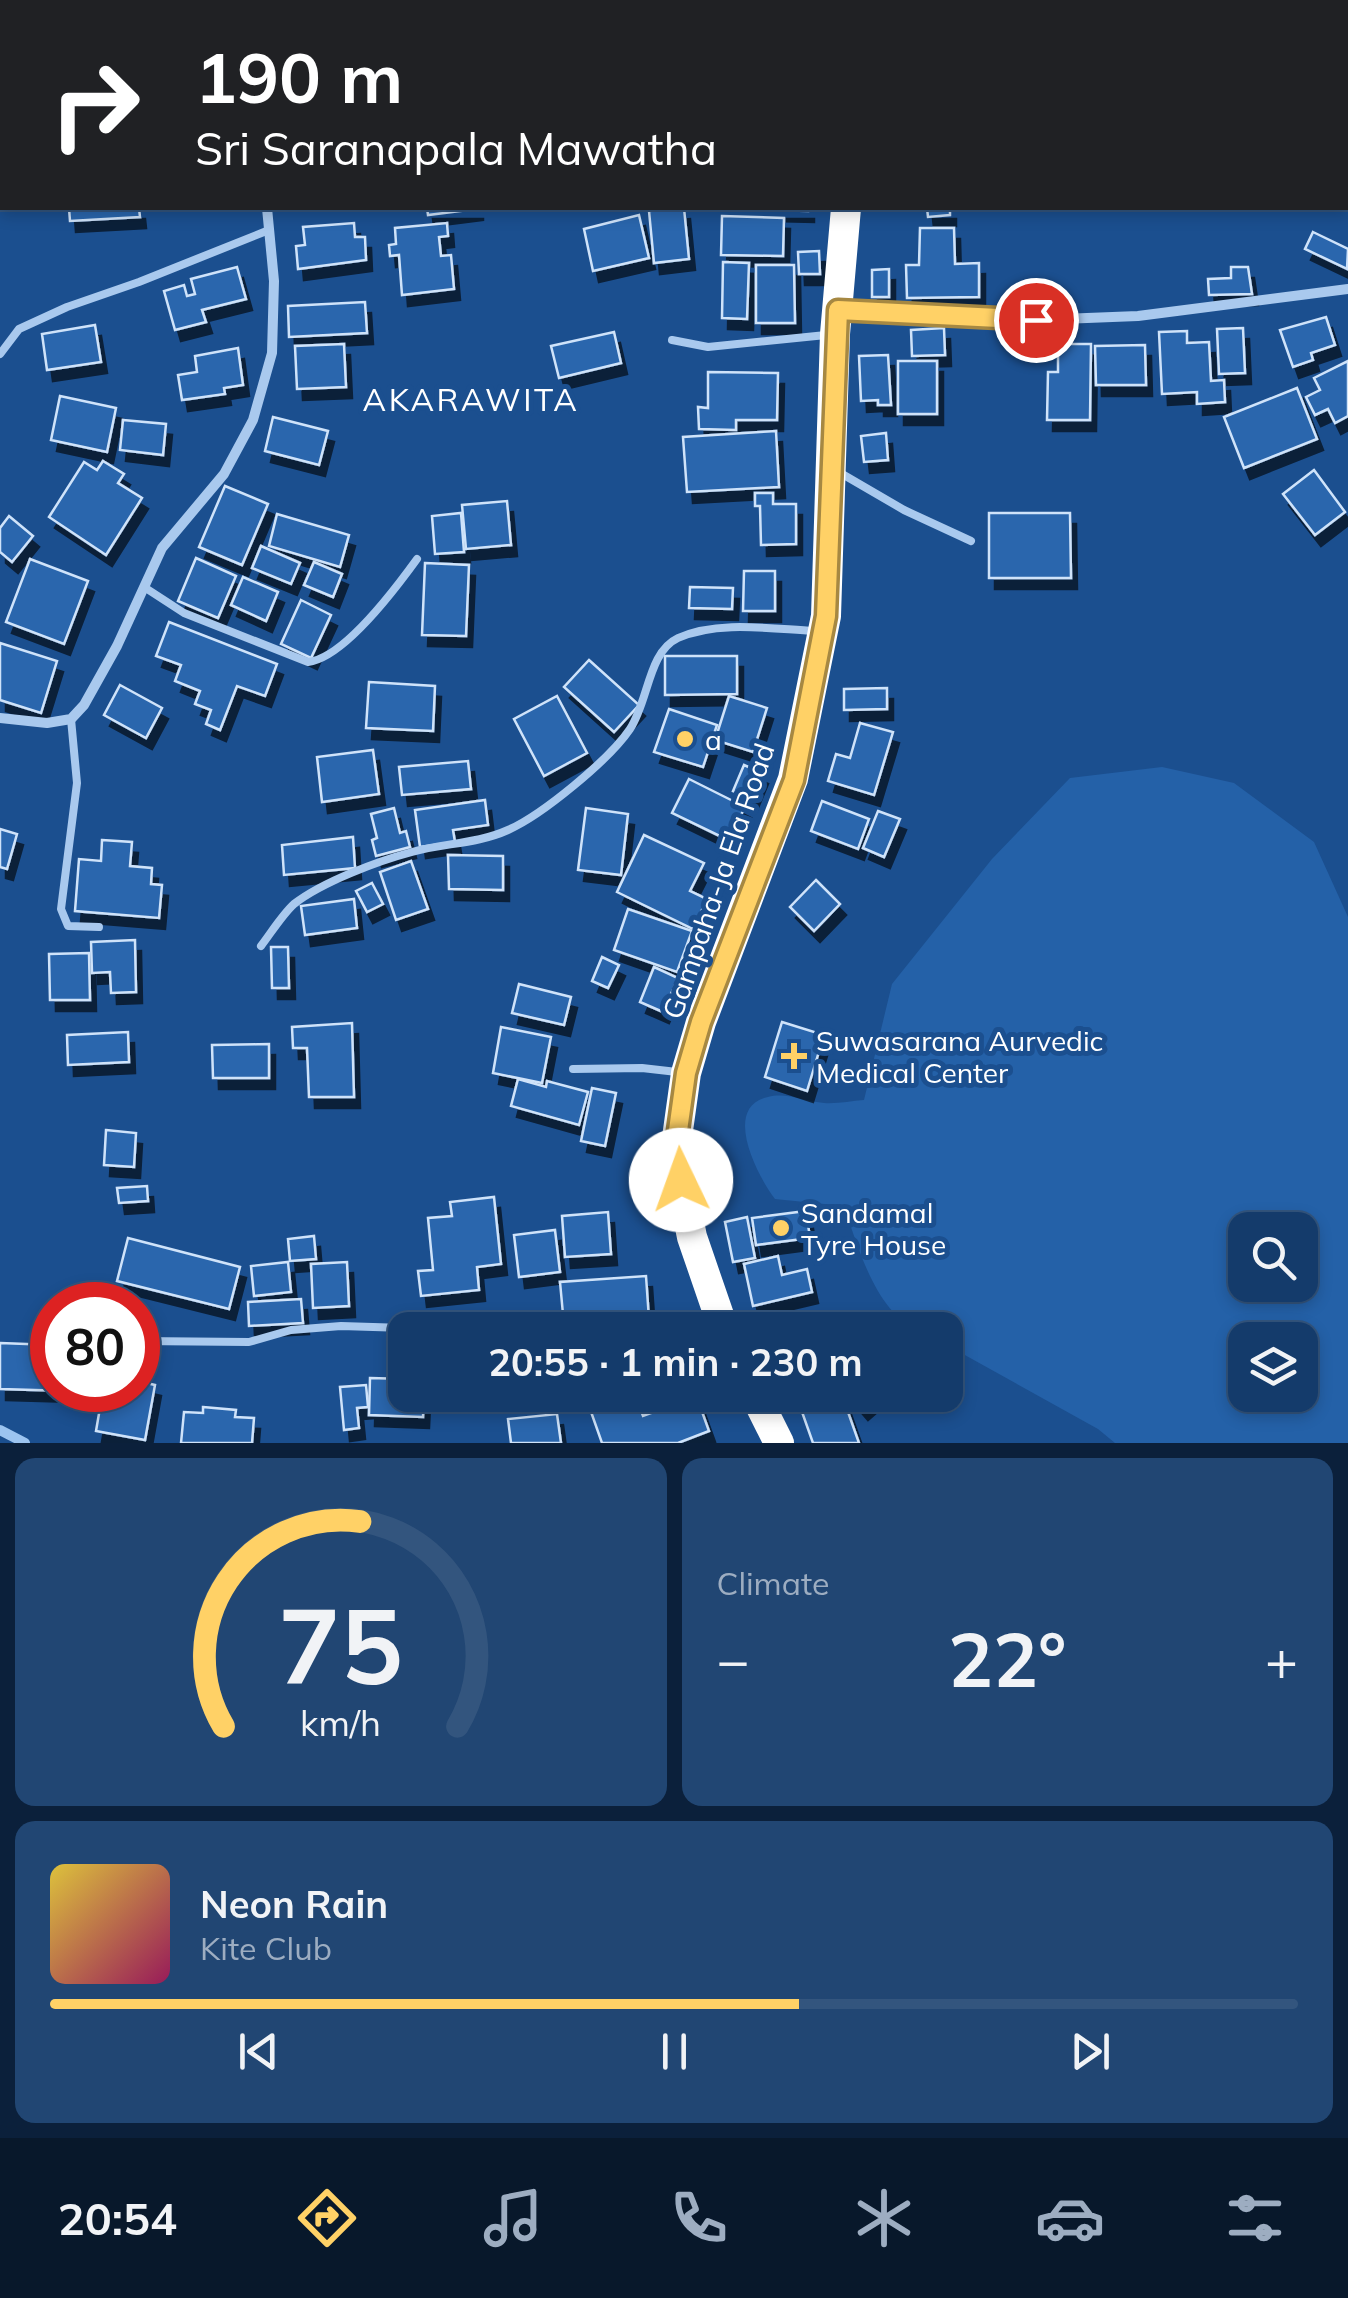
<!DOCTYPE html>
<meta charset="utf-8">
<style>
:root{--surface:#143b6b;--page:#214673;--text:#f1f3f6;--muted:#9dadc1;--line:#33557e;--accent:#ffd166}
body{margin:0;font-family:Mulish,sans-serif;background:var(--page);color:var(--text);height:100vh;display:flex;flex-direction:column;font-size:38px;white-space:nowrap}
*{box-sizing:border-box;margin:0}
p{font-size:32px;color:var(--muted)}
.icon{flex:none;width:55px;height:55px;fill:none;stroke:currentColor;stroke-width:2;stroke-linecap:round;stroke-linejoin:round}
.map{position:relative;height:1443px;overflow:hidden}
.sheet{display:flex;flex-direction:column;gap:15px;padding:15px;background:#0b203b;flex:1}
.sheet>*{flex:none}
.guide{position:absolute;left:0px;top:0px;width:1350px;height:210px;box-shadow:0 5px 15px #0003,0 0 0 2px var(--line);background:#202124;color:#fff;overflow:hidden}
.buttons{position:absolute;left:1228px;top:1212px;display:grid;gap:20px}
.buttons a{display:grid;place-items:center;width:90px;height:90px;border-radius:20px;background:var(--surface);box-shadow:0 5px 15px #0003,0 0 0 2px var(--line);font-size:50px}
.speed{position:absolute;left:30px;top:1282px;display:flex;gap:20px;font-size:50px;font-weight:700;text-align:center}
.speed>*{display:grid;place-content:center;width:130px;height:130px;border-radius:50%;background:var(--surface);box-shadow:0 5px 15px #0003,0 0 0 2px var(--line);line-height:1}
.speed .limit{border:15px solid #d22;background:#fff;color:#111}
.pin{position:absolute;display:grid;place-items:center;width:85px;height:85px;color:#fff;margin:-42px;border:5px solid #fff;border-radius:50%;box-shadow:0 2px 10px #0007}
.me{position:absolute;width:110px;margin:-55px;rotate:357deg;stroke-linejoin:round;filter:drop-shadow(0 0 8px #0008)}
.turn{display:flex;align-items:center;gap:35px;height:210px;padding:0 30px;font-size:45px}
.turn .icon{width:130px;height:130px;stroke-width:2.5}
.turn b{display:block;font-size:70px;line-height:85px}
.big{font-size:75px;font-weight:700;line-height:1.1}
.sheet .card{flex:1;display:flex;flex-direction:column;justify-content:center;gap:15px;min-width:0;padding:0 35px;border-radius:20px;background:var(--page)}
.sheet .dial{align-items:center;gap:0}
.dial svg{height:260px;overflow:visible;fill:none;stroke:var(--line);stroke-width:7;stroke-linecap:round;text-anchor:middle}
.dial text{fill:var(--text);stroke:none}
.song{display:flex;align-items:center;gap:30px}
.cover{width:120px;height:120px;border-radius:15px;background:linear-gradient(135deg,hsl(50 70% 55%),hsl(330 70% 35%))}
.played{height:10px;border-radius:5px;background:linear-gradient(90deg,var(--accent) 60%,var(--line) 60%)}
.keys{display:flex;justify-content:space-around;direction:ltr}
.heat{display:flex;justify-content:space-between;align-items:center;font-size:55px;direction:ltr}
.sheet .tiles{flex:1;display:grid;gap:15px;grid-template-columns:1fr 1fr}
.card:last-child{grid-column:span 2}
.trip{position:absolute;left:388px;top:1312px;width:575px;height:100px;border-radius:20px;background:var(--surface);box-shadow:0 5px 15px #0003,0 0 0 2px var(--line);font-weight:700;line-height:100px;text-align:center}
.menu{display:flex;height:160px;justify-content:space-around;align-items:center;background:#08182b;color:var(--muted)}
.menu .icon{width:70px;height:70px}
.menu .active{color:var(--accent)}
.menu b{font-size:45px;color:var(--text)}
.map>svg:first-child{display:block}
.green{fill:#2461a8;fill-rule:evenodd}
.lines{fill:none;stroke-linecap:round;stroke-linejoin:round}
.stream{stroke:#9cc4f0;stroke-width:10}
.building{fill:#2a66ad;stroke:#cfe3fa;stroke-width:2.5;filter:url(#shadow)}
.lane{stroke:#a9c9ee;stroke-width:8}
.street{stroke:#a9c9ee;stroke-width:10}
.highway{stroke:#fff;stroke-width:30}
.route-casing{stroke:#a68842;stroke-width:25}
.route{stroke:#ffd166;stroke-width:18}
.poi-dot{fill:#ffd166;stroke:#1b4f8f;stroke-width:4}
.labels{text-anchor:middle;dominant-baseline:central;stroke-width:10;stroke-linejoin:round;paint-order:stroke}
.poi-label{font-size:28px;fill:#fff;stroke:#1b4f8f;text-anchor:start}
.street-label{font-size:28px;fill:#fff;stroke:#1b4f8f}
.quarter-label{font-size:32px;letter-spacing:2.5px;fill:#fff;stroke:#1b4f8f}
</style>
<div class="map">
<svg width="1348" height="1443" viewBox="0 0 1348 1443">
<defs>
<filter id="shadow"><feDropShadow dx="6" dy="11" stdDeviation="0" flood-color="#0009"/></filter>
</defs>
<rect width="100%" height="100%" fill="#1b4f8f"/>
<path class="green" d="M1162 767 1234 783 1314 842 1348 917V1443H1115L1098 1429 945 1344V1330C938 1330 928 1332 921 1330 877 1318 857 1244 844 1206L775 1199C758 1177 721 1107 768 1097 787 1092 806 1102 824 1103 837 1104 851 1101 864 1100L892 984 992 859 1070 778ZM1245 1230H1300V1285H1245ZM1245 1340H1300V1395H1245Z"/>
<g class="lines">
<polyline class="stream" points="0,1430 25,1443"/>
</g>
<g class="building">
<polygon points="26,0 110,0 111,2 26,2"/>
<polygon points="1296,0 1348,0 1348,79 1348,2 1296,2"/>
<polygon points="69,208 139,208 140,217 70,221"/>
<polygon points="427,208 477,208 477,209 428,215"/>
<polygon points="684,208 689,259 654,263 649,211"/>
<polygon points="765,208 808,208 808,211 767,210"/>
<polygon points="927,208 950,208 950,215 928,217"/>
<polygon points="639,215 649,258 593,271 584,229"/>
<polygon points="722,216 784,218 783,256 721,255"/>
<polygon points="354,223 355,237 365,237 366,260 298,269 296,246 305,245 303,227"/>
<polygon points="447,223 448,236 439,237 441,256 451,255 454,289 402,295 399,255 390,256 389,245 396,244 395,228"/>
<polygon points="920,228 954,228 955,264 979,263 979,297 907,298 906,265 919,265"/>
<polygon points="1313,232 1348,249 1347,269 1305,249"/>
<polygon points="819,251 820,274 799,274 798,252"/>
<polygon points="723,262 749,263 747,319 722,318"/>
<polygon points="756,265 794,265 795,323 756,323"/>
<polygon points="237,267 246,299 202,310 206,322 175,330 164,291 184,285 187,296 195,294 191,279"/>
<polygon points="1231,267 1248,267 1252,294 1209,295 1208,279 1231,278"/>
<polygon points="889,269 889,297 872,297 872,270"/>
<polygon points="365,302 367,333 289,337 288,306"/>
<polygon points="1326,317 1335,345 1311,353 1313,360 1293,367 1280,330"/>
<polygon points="95,325 101,362 47,370 42,334"/>
<polygon points="944,328 945,355 912,356 911,330"/>
<polygon points="1243,328 1245,373 1219,374 1217,329"/>
<polygon points="1187,331 1187,343 1209,342 1211,381 1224,380 1225,402 1197,404 1197,392 1162,394 1159,332"/>
<polygon points="614,332 621,363 559,378 551,346"/>
<polygon points="344,344 346,387 297,389 295,346"/>
<polygon points="1058,344 1091,344 1090,420 1047,420 1048,372 1058,372"/>
<polygon points="1145,345 1146,385 1096,385 1095,346"/>
<polygon points="238,348 243,385 224,388 225,394 182,400 178,375 197,372 195,356"/>
<polygon points="888,355 891,405 878,405 878,400 861,401 859,356"/>
<rect x="898" y="361" width="39" height="53"/>
<polygon points="1348,361 1348,416 1335,423 1328,409 1315,415 1306,397 1320,390 1314,378"/>
<polygon points="708,372 778,373 777,420 736,420 736,430 699,429 698,407 708,408"/>
<polygon points="1297,388 1317,439 1244,468 1224,417"/>
<polygon points="60,396 116,408 107,452 51,440"/>
<polygon points="273,417 328,431 319,465 265,451"/>
<polygon points="123,420 166,424 163,455 120,450"/>
<polygon points="776,431 779,487 687,492 683,437"/>
<polygon points="886,433 888,460 864,462 861,436"/>
<polygon points="103,461 124,474 118,483 142,498 106,555 49,517 84,462 97,470"/>
<polygon points="1314,470 1345,512 1315,535 1283,494"/>
<polygon points="225,486 268,504 242,565 199,547"/>
<polygon points="755,493 773,493 773,504 796,504 796,544 761,545 760,506 755,506"/>
<polygon points="507,501 511,545 466,549 462,505"/>
<polygon points="461,513 464,552 435,554 432,516"/>
<polygon points="989,513 1070,513 1071,578 989,578"/>
<polygon points="277,514 349,535 340,567 269,546"/>
<polygon points="9,516 33,536 12,562 0,552 0,528"/>
<polygon points="261,546 300,563 291,584 252,568"/>
<polygon points="196,558 236,576 218,618 178,601"/>
<polygon points="30,559 88,581 64,644 6,622"/>
<polygon points="314,562 342,574 333,597 304,585"/>
<polygon points="425,563 469,565 466,636 422,635"/>
<polygon points="744,571 775,571 775,611 743,611"/>
<polygon points="243,577 278,592 266,621 231,605"/>
<polygon points="690,587 733,588 732,609 689,608"/>
<polygon points="301,600 331,615 311,658 281,644"/>
<polygon points="169,622 277,664 265,696 237,686 220,730 206,724 211,710 195,704 200,691 175,681 181,665 156,656"/>
<polygon points="0,643 57,661 41,713 0,700"/>
<polygon points="665,656 737,656 737,694 665,695"/>
<polygon points="589,660 639,705 614,732 564,687"/>
<polygon points="369,682 435,686 433,731 366,728"/>
<polygon points="120,685 162,708 146,738 104,715"/>
<polygon points="887,688 887,709 844,710 844,689"/>
<polygon points="557,696 587,753 544,776 514,719"/>
<polygon points="729,696 767,708 753,752 715,740"/>
<polygon points="669,709 717,725 703,767 654,752"/>
<polygon points="860,723 893,732 874,795 828,781 836,754 850,758"/>
<polygon points="373,750 379,794 322,802 317,757"/>
<polygon points="468,761 471,789 402,795 399,767"/>
<polygon points="744,765 762,773 751,799 733,791"/>
<polygon points="689,779 745,807 728,840 672,813"/>
<polygon points="485,800 488,825 453,830 455,842 420,847 415,810"/>
<polygon points="822,801 869,819 858,849 811,831"/>
<polygon points="394,808 400,833 406,831 410,847 376,856 372,840 377,838 371,814"/>
<polygon points="586,808 628,814 621,875 578,870"/>
<polygon points="878,811 900,819 884,857 863,848"/>
<polygon points="0,829 17,834 7,869 0,867"/>
<polygon points="644,835 704,863 690,891 707,899 693,929 617,892"/>
<polygon points="353,837 355,868 284,875 282,845"/>
<polygon points="102,840 132,842 130,866 152,868 151,884 162,885 159,918 75,911 79,859 101,861"/>
<polygon points="448,855 503,856 503,890 449,889"/>
<polygon points="411,861 428,909 396,920 380,872"/>
<polygon points="816,880 840,904 814,931 790,907"/>
<polygon points="372,883 383,904 367,912 356,891"/>
<polygon points="354,899 357,928 305,935 301,906"/>
<polygon points="628,909 692,931 677,972 614,950"/>
<polygon points="135,940 136,992 111,993 110,972 92,973 91,942"/>
<polygon points="271,947 288,947 289,988 272,988"/>
<polygon points="89,953 90,1000 50,1000 49,954"/>
<polygon points="602,957 619,965 608,988 592,981"/>
<polygon points="654,967 678,978 663,1012 640,1002"/>
<polygon points="519,984 571,997 564,1025 512,1013"/>
<polygon points="782,1022 824,1035 807,1091 765,1077"/>
<polygon points="352,1023 354,1097 309,1097 307,1048 293,1048 292,1027"/>
<polygon points="501,1027 551,1037 542,1083 493,1073"/>
<polygon points="128,1032 129,1062 68,1065 67,1035"/>
<polygon points="269,1044 269,1078 213,1078 212,1045"/>
<polygon points="518,1079 546,1087 547,1081 588,1092 579,1125 511,1106"/>
<polygon points="592,1088 616,1093 605,1146 581,1141"/>
<polygon points="106,1130 136,1133 134,1167 104,1165"/>
<polygon points="147,1186 148,1201 119,1203 117,1188"/>
<polygon points="494,1197 501,1264 477,1267 479,1290 421,1296 418,1271 433,1270 428,1218 452,1216 450,1202"/>
<polygon points="806,1211 810,1238 756,1245 752,1218"/>
<polygon points="608,1212 611,1254 565,1257 562,1216"/>
<polygon points="747,1217 755,1258 733,1262 725,1222"/>
<polygon points="555,1230 560,1272 519,1277 514,1235"/>
<polygon points="314,1236 316,1259 290,1261 288,1239"/>
<polygon points="128,1238 240,1267 229,1309 117,1281"/>
<polygon points="778,1256 782,1275 807,1269 812,1292 753,1306 744,1264"/>
<polygon points="288,1262 291,1292 254,1296 251,1266"/>
<polygon points="347,1262 349,1306 313,1308 311,1264"/>
<polygon points="646,1276 649,1319 564,1325 560,1282"/>
<polygon points="301,1299 303,1323 249,1326 248,1302"/>
<polygon points="834,1319 839,1330 807,1330"/>
<polygon points="0,1343 52,1345 52,1390 69,1391 0,1389"/>
<polygon points="370,1378 405,1379 405,1395 424,1395 423,1417 369,1415"/>
<polygon points="138,1381 155,1385 145,1440 96,1431 101,1402 119,1405 122,1390 138,1390"/>
<polygon points="366,1385 368,1407 357,1408 359,1428 344,1430 340,1387"/>
<polygon points="626,1395 635,1395 643,1416 679,1403 676,1395 696,1395 709,1431 678,1443 602,1443 590,1409"/>
<polygon points="796,1395 842,1395 859,1443 813,1443"/>
<polygon points="850,1395 876,1395 877,1396 862,1409"/>
<polygon points="203,1407 236,1410 235,1417 254,1418 252,1443 181,1443 184,1412 203,1413"/>
<polygon points="557,1414 561,1443 511,1443 508,1419"/>
</g>
<g class="lines">
<g class="lane">
<polyline points="672,340 708,347 826,335"/>
<polyline points="0,354 19,329 67,307 139,282 269,230"/>
<polyline points="837,471 904,510 971,541"/>
<path d="M144 587 184 613 308 662C344 658 396 588 417 559"/>
<polyline points="71,719 77,783 61,909 68,926 99,927"/>
<path d="M261 946C271 933 282 915 294 904 322 882 378 861 412 852 444 843 477 844 508 830 542 815 609 760 630 729 649 700 648 652 678 638 718 620 772 629 814 631"/>
<polyline points="573,1069 642,1068 677,1072"/>
<polyline points="138,1341 249,1342 291,1330 341,1326 469,1330"/>
</g>
<g class="street">
<polyline points="413,2 413,0"/>
<polyline points="839,310 1036,320 1138,316 1348,289"/>
<polyline points="0,718 47,723 71,719 84,705 117,646 162,548 224,474 253,420 272,353 274,281 267,208"/>
</g>
<g class="highway">
<polyline points="862,2 862,0"/>
<polyline points="724,1330 692,1237 675,1152 686,1073 701,1022 793,779 826,616 835,334 846,208"/>
<polyline points="755,1395 779,1443"/>
</g>
</g>
<g class="lines">
<defs>
<polyline id="route" points="681,1180 675,1152 686,1073 701,1022 794,780 826,616 838,310 1036,320"/>
</defs>
<use href="#route" class="route-casing"/>
<use href="#route" class="route"/>
</g>
<g class="poi-dot">
<circle cx="685" cy="739" r="10"/>
<path d="M789 1041h10v10h10v10h-10v10h-10v-10h-10v-10h10z"/>
<circle cx="781" cy="1228" r="10"/>
</g>
<g class="labels">
<g class="poi-label">
<text x="705" y="739">a</text>
<text x="816" y="1040">Suwasarana Aurvedic<tspan x="816" dy="32">Medical Center</tspan></text>
<text x="801" y="1212">Sandamal<tspan x="801" dy="32">Tyre House</tspan></text>
</g>
<g class="street-label">
<text transform="translate(718 881) rotate(-71)">Gampaha-Ja Ela Road</text>
</g>
<g class="quarter-label">
<text x="471" y="399">AKARAWITA</text>
</g>
</g>
</svg>
<div class="buttons">
<a><svg class="icon" aria-label="search" viewBox="0 0 24 24"><circle cx="10" cy="10" r="6"/><path d="M15 15l6 6"/></svg></a>
<a><svg class="icon" aria-label="layers" viewBox="0 0 24 24"><path d="M12 4l9 5-9 5-9-5zM3 14l9 5 9-5"/></svg></a>
</div>
<div class="speed"><div class="limit">80</div></div>
<div class="pin" style="left:1036px;top:320px;background:#d93025"><svg class="icon" aria-label="arrive" viewBox="0 0 24 24"><path d="M6 21V4h12l-3 4 3 4H6"/></svg></div>
<svg class="me" style="left:681px;top:1180px" viewBox="-20 -20 40 40"><circle r="19" fill="#fff"/><path d="M0-13L10 11 0 6-10 11z" fill="#ffd166"/></svg>
<div class="trip">20:55 · 1 min · 230 m</div>
<div class="guide">
<div class="turn"><svg class="icon" aria-label="right" viewBox="0 0 24 24"><path d="M7 20v-9h11M14 6l5 5-5 5"/></svg><div><b>190 m</b>Sri Saranapala Mawatha</div></div>
</div>
</div>
<section class="sheet">
<div class="tiles">
<div class="card dial"><svg viewBox="0 0 100 80">
<path d="M14 69A42 42 0 1 1 86 69"/>
<path d="M14 69A42 42 0 0 1 56 6" stroke="#ffd166"/>
<text x="50" y="56" font-size="32" font-weight="700">75</text>
<text x="50" y="72" font-size="11">km/h</text>
</svg></div>
<div class="card"><p>Climate</p>
<div class="heat"><a>−</a><b class="big">22°</b><a>+</a></div>
</div>
<div class="card">
<div class="song"><i class="cover"></i><div><b>Neon Rain</b><p>Kite Club</p></div></div>
<div class="played"></div>
<div class="keys"><svg class="icon" aria-label="previous" viewBox="0 0 24 24"><path d="M18 5L8 12l10 7zM5 5v14"/></svg><svg class="icon" aria-label="pause" viewBox="0 0 24 24"><path d="M8 5v14M16 5v14"/></svg><svg class="icon" aria-label="next" viewBox="0 0 24 24"><path d="M6 5l10 7-10 7zM19 5v14"/></svg></div>
</div>
</div>
</section>
<nav class="menu">
<b>20:54</b>
<svg class="icon active" aria-label="directions" viewBox="0 0 24 24"><path d="M12 3l9 9-9 9-9-9zM9 14v-3h6M13 9l2 2-2 2"/></svg>
<svg class="icon" aria-label="music" viewBox="0 0 24 24"><path d="M9 18V5l10-2v13"/><circle cx="6" cy="18" r="3"/><circle cx="16" cy="16" r="3"/></svg>
<svg class="icon" aria-label="phone" viewBox="0 0 24 24"><path d="M5 4h4l2 5-3 2q2 4 5 5l2-3 5 2v4C11 20 4 13 5 4z"/></svg>
<svg class="icon" aria-label="climate" viewBox="0 0 24 24"><path d="M12 3v18M4 7l16 10M4 17L20 7"/></svg>
<svg class="icon" aria-label="car" viewBox="0 0 24 24"><path d="M5 17H2v-5l4-1 3-4h7l3 4 3 1v5h-3M9 17h6M6 11h13"/><circle cx="7" cy="17" r="2"/><circle cx="17" cy="17" r="2"/></svg>
<svg class="icon" aria-label="filters" viewBox="0 0 24 24"><path d="M4 7h16M4 17h16"/><circle cx="9" cy="7" r="2"/><circle cx="15" cy="17" r="2"/></svg>
</nav>
